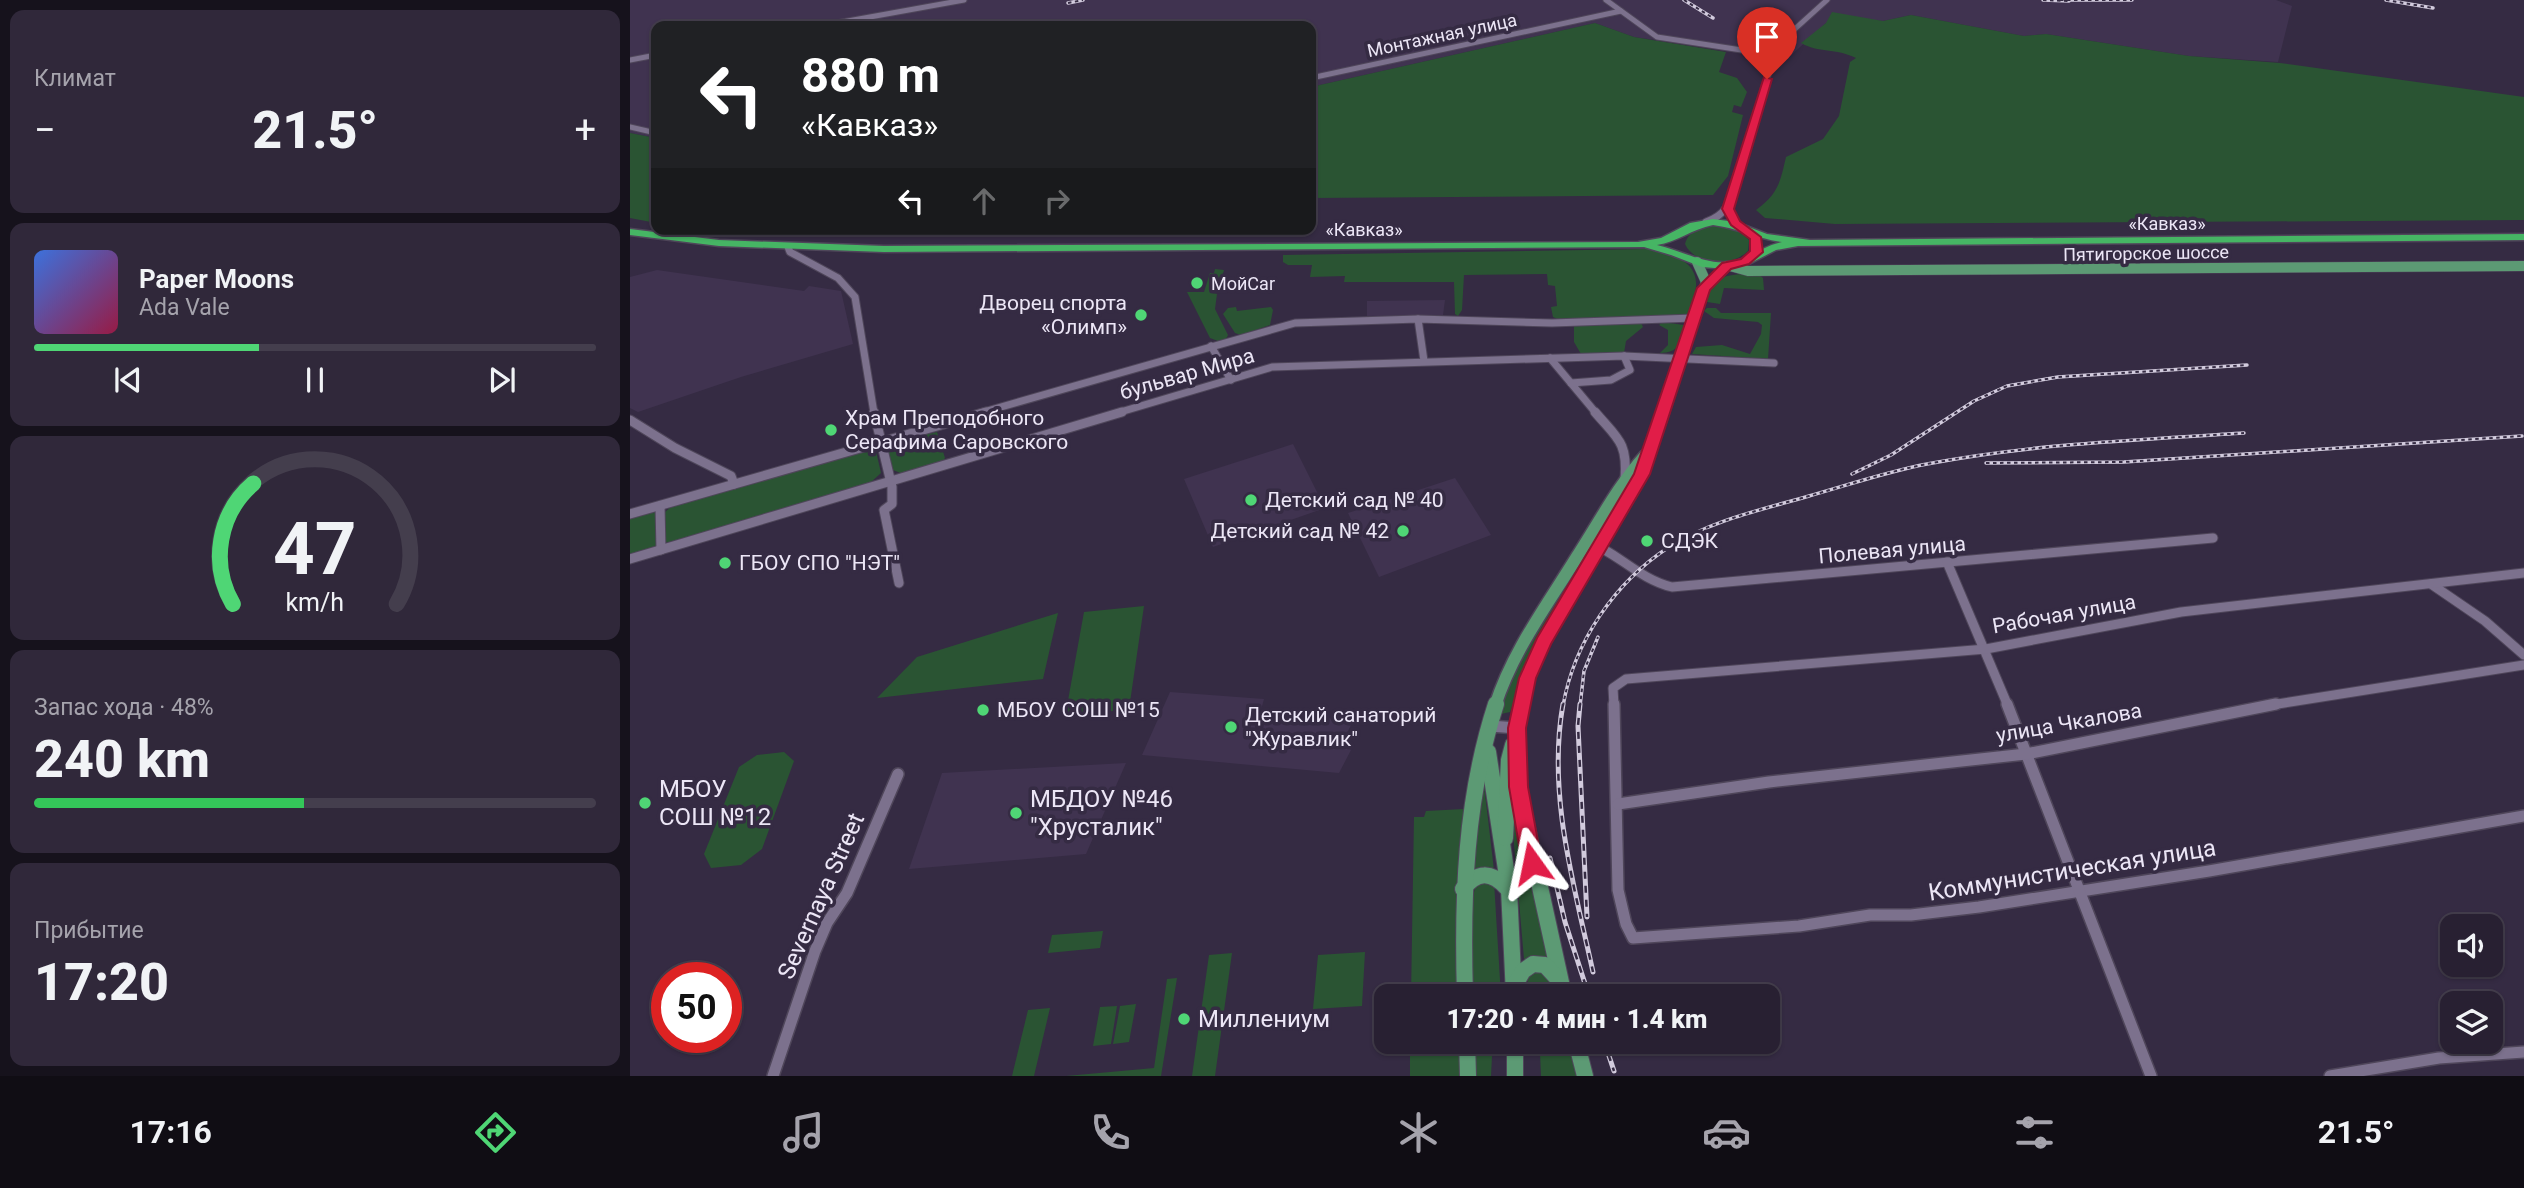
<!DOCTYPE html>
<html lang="ru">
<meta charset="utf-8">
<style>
:root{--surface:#282032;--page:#30283a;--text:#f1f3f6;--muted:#a5a3ac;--line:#443e4d;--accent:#4fd675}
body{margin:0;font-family:Roboto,sans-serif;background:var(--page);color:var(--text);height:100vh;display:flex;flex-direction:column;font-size:26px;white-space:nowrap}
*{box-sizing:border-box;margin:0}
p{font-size:23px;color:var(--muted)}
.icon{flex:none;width:38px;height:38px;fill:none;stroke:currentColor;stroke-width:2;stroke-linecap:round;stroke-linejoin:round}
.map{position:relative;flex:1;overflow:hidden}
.sheet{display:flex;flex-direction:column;gap:10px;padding:10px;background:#16121c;width:630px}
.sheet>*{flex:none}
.guide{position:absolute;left:21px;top:21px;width:665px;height:214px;border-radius:14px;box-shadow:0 2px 5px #0004,0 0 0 2px var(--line);background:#202124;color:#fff;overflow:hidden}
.fabs{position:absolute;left:1810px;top:914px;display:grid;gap:14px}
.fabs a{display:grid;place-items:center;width:63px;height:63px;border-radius:14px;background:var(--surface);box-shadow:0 2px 5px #0004,0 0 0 2px var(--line);font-size:35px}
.speed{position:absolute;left:21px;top:962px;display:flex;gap:14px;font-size:35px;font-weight:700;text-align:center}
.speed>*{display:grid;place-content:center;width:91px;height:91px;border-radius:50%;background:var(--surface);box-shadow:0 2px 5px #0004,0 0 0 2px var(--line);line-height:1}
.speed .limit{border:10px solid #d22;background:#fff;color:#111}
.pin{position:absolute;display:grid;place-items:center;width:60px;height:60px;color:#fff;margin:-72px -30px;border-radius:50% 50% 50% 0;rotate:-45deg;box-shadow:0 0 7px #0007}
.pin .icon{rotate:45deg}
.me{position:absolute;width:77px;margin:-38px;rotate:348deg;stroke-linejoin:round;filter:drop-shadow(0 0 5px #0008)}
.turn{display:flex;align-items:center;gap:24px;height:147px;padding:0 35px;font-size:32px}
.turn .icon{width:91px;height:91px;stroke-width:2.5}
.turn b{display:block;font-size:49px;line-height:60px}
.lanes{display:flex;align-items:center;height:66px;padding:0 35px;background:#0003;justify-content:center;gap:35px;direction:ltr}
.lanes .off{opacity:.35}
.big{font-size:52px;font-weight:800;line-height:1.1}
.sheet .card{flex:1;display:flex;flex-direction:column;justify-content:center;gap:10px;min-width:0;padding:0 24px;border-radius:14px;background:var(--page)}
.sheet .dial{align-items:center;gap:0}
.dial svg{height:182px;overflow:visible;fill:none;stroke:var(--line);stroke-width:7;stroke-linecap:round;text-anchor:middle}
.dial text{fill:var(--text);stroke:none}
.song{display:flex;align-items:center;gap:21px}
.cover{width:84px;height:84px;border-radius:10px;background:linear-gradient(135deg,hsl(220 70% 55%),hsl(340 70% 35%))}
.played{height:7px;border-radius:4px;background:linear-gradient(90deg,var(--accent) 40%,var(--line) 40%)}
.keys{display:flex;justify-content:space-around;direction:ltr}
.heat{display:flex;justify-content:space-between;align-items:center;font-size:38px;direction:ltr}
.charge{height:10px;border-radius:5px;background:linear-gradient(90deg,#34c759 48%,var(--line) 0)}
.trip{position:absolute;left:744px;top:984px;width:406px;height:70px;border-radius:14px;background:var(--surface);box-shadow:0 2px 5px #0004,0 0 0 2px var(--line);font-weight:800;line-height:70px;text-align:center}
.menu{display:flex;height:112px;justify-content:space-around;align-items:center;background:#100d14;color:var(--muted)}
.menu .icon{width:49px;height:49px}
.menu .selected{color:var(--accent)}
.menu b{font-size:32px;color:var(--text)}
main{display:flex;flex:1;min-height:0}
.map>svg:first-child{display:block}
.built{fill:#403350}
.green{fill:#2a5433}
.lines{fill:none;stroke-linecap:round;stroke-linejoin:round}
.minor-far3-casing{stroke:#4f465a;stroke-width:7}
.minor-far2-casing{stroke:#4f465a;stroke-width:9}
.minor-far1-casing{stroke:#4f465a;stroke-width:11}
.minor-casing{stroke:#4f465a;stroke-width:14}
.major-far2-casing{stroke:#4f465a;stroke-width:11}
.major-far1-casing{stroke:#4f465a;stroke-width:15}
.major-casing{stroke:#4f465a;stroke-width:18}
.highway-casing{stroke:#4f465a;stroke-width:3}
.minor-far3{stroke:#7c718d;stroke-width:5}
.minor-far2{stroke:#7c718d;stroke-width:7}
.minor-far1{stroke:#7c718d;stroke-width:9}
.minor{stroke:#7c718d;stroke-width:11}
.major-far2{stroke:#5c9a74;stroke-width:10}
.major-far1{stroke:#5c9a74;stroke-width:12}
.major{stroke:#5c9a74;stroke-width:16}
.highway{fill:#46b564;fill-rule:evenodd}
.rail-far1-casing{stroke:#d2cbdd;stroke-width:3.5}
.rail-casing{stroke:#d2cbdd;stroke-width:5}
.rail-far1{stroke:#352b43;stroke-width:2;stroke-dasharray:3.5;stroke-linecap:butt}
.rail{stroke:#352b43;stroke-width:2.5;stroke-dasharray:7;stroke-linecap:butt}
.route{fill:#e11d48;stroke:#92132f;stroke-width:2}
.poi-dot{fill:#4fd675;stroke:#352b43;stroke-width:2.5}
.labels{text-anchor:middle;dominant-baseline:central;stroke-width:7;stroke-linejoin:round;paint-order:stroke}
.far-street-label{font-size:18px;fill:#ece6f6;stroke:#352b43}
.far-poi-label{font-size:18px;fill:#ece6f6;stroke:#352b43;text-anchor:start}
.poi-label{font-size:21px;fill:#ece6f6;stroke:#352b43;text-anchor:start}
.street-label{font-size:21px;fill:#ece6f6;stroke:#352b43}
.near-poi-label{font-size:24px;fill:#ece6f6;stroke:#352b43;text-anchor:start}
.near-street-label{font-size:24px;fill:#ece6f6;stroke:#352b43}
</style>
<main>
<section class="sheet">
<div class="card"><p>Климат</p>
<div class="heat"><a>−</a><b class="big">21.5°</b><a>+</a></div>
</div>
<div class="card">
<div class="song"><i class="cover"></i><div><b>Paper Moons</b><p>Ada Vale</p></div></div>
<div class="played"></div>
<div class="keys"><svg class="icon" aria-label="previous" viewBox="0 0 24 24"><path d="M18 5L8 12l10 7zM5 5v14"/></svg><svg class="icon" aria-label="pause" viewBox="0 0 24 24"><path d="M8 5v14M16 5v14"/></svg><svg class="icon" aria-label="next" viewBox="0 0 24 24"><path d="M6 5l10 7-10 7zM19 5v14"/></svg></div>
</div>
<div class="card dial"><svg viewBox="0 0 100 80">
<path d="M14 69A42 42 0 1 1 86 69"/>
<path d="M14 69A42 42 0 0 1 23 16" stroke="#4fd675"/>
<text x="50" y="56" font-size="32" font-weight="700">47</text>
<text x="50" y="72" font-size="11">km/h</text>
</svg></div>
<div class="card"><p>Запас хода · 48%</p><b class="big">240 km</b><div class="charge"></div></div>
<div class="card"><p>Прибытие</p><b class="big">17:20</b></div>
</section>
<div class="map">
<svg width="1894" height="1076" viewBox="0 0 1894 1076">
<rect width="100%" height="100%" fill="#352b43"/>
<g class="built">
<polygon points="0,0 1646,0 1662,6 1648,62 1559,56 1416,34 1394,36 1281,15 1253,21 1232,19 1196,23 1157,59 1004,37 965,23 681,87 681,26 26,26 26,138 0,133"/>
<polygon points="27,270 174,291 179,286 211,291 223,344 111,377 8,412 0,408 0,277"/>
<polygon points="815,300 813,315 737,316 737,301"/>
<polygon points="663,444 695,508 583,547 554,479"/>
<polygon points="825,478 861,535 749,577 718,513"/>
<polygon points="540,692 634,699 631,710 723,721 714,739 721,750 709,773 512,755"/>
<polygon points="496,763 456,854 279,869 312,773"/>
</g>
<g class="green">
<path d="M1202 12 1253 21 1281 15 1394 36 1416 34 1559 56 1650 63 1894 97V220L1205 224 1135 218 1126 210C1148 194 1150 183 1156 157L1193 139 1209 116 1220 62 1226 58C1206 48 1188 53 1171 43L1196 23Z"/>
<polygon points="965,23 1004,37 1096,52 1089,72 1107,78 1117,92 1111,107 1104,105 1102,112 1113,115 1098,176 1083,195 681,198 681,87"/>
<polygon points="0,133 26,138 26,223 0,218"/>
<path d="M1084 226 1110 231 1119 240 1118 251C1102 267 1065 266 1055 244 1058 231 1072 227 1084 226Z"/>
<path d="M1018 249C1044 254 1072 262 1065 293 1063 301 1062 309 1057 315L930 320 923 317 921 307 927 306 925 286 918 285 917 274 834 275 832 310 828 316 825 314 824 282H714L715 276 680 277 682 265H658L653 262V255Z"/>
<polygon points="585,269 594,270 591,280 586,281 583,293 587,294 585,309 598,335 596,339 588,341 580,338 557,292 574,292 580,273 584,273"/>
<path d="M1128 274 1133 278 1134 290 1094 288 1090 304 1077 302C1079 272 1105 274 1128 274Z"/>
<polygon points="606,307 607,311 641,307 643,310 640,325 611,335 605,333 593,314 598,308"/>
<polygon points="1077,308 1086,308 1091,313 1141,313 1138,359 1062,354 1066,347 1092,345 1120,354 1131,334 1132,325 1128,322 1084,318 1074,311"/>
<path d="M1032 322 1054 325C1052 342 1049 353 1030 353L1038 345V330L1029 325Z"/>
<polygon points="1011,323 1013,327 996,341 994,353 951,354 944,342 944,326"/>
<path d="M307 432 315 458 312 462 273 474 263 470 257 450C263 437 293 436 307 432Z"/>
<polygon points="241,449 246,451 251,473 240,483 41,544 34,541 34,513 44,504"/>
<polygon points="30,506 31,550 0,559 0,514"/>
<path d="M959 547 963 548 899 660 880 712 871 714 869 712C891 652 925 600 959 547Z"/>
<polygon points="514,606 499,709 435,717 454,612"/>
<polygon points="428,613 413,679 247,698 287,657"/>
<polygon points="154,752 164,761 132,849 111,865 81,868 74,854 109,767 127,755"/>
<polygon points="854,785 864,870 840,876 839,855"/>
<polygon points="883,786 923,960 894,959 882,821"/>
<polygon points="834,809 836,811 832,996 781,996 784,817 794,817 796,811"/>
<polygon points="847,882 864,882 871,996 842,996 843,896"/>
<polygon points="473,931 470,948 418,953 422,935"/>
<polygon points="735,952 732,1006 683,1009 688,955"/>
<polygon points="602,953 585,1076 562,1076 579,955"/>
<polygon points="904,968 919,975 925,996 897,996 898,975"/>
<polygon points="547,978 531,1076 436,1076 524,1068 537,979"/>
<polygon points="506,1004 499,1042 483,1044 490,1006"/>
<polygon points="487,1006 481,1044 463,1046 470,1007"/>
<polygon points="420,1008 404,1076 382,1076 398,1010"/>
<polygon points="780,1041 832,1041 830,1076 780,1076"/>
<polygon points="843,1041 871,1041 871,1054 862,1056 861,1076 845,1076"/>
<polygon points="898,1041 939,1041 949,1076 911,1076 910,1053 898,1054"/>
</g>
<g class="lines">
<defs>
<g id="minor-far3">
<polyline points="976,0 1027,37 1144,55"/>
<polyline points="190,26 334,0"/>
<polyline points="0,60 26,55"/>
<polyline points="681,78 991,11"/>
<polyline points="0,127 26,133"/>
<polyline points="1106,183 1144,55 1156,37 1197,0"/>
</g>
<g id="minor-far2">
<path d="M1076 222C1098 214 1100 202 1106 181"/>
<polyline points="158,247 160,252 208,278 225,297 244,413"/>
<polyline points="788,319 794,361"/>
<polyline points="581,346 601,380"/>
<polyline points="920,358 966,413"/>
<polyline points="941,383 981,380 1000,370 994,356"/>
<polyline points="350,413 665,323 788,319 922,323 1064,318"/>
<polyline points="487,413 642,367 994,356 1144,363"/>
</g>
<g id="minor-far1">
<polyline points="244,412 262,487 262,504 254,510 269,583"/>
<path d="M965 412C987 438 998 442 995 479"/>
<polyline points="0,420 45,448 101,476 104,484"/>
<polyline points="30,506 31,550"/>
<polyline points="0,514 356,412"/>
<path d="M957 541C988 553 1009 579 1042 587L1583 538"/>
<polyline points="0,559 492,412"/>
<polyline points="1317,562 1378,706"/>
<polyline points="1801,584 1855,621 1894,655"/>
<polyline points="984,706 983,688 996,679 1356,649 1551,612 1894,573"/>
<polyline points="1635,706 1894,665"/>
</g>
<g id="minor">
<polyline points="984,704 988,890 996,924 1003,938 1169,926 1240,915 1281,915 1349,907 1579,871 1894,816"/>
<polyline points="1377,704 1521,1076"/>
<polyline points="860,726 887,728"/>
<polyline points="988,804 1139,782 1396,754 1646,704"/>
<polyline points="143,1076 185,951 197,923 217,893 268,774"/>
<polyline points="1700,1076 1809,1058 1894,1052"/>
</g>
<g id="major-far2">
<polyline points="1100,266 1118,271 1894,266"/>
<polyline points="1074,288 1097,266"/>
<polyline points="1032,413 1076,282 1067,262"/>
</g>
<g id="major-far1">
<path d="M865 706C883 650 918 604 948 555 970 521 988 486 1015 456"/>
<polyline points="892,706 898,678 913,643 1012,474 1033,412"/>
</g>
<g id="major">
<polyline points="892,704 887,728 888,787 934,996"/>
<polyline points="858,752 879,889 884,996"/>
<polyline points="875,838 879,760 883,745"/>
<path d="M833 889C847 871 861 871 877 888"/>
<polyline points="884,986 893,971 903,964 915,965 927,978"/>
<path d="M835 996C832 897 835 799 866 704"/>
<polyline points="837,1041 838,1076"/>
<polyline points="885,1041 885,1076"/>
<polyline points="946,1041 955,1076"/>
</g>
<path id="highway" d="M1083 219 1106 222 1137 234 1180 240 1894 234V240L1168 246 1146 250 1119 264 1097 269 1072 267 1041 255 1014 247 254 252 89 246 0 235V229L89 240 254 246 1008 242 1031 238 1060 223ZM1083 225C1107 228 1128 239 1152 242 1136 245 1126 254 1112 259 1083 270 1054 251 1027 245 1047 242 1062 229 1083 225Z"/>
</defs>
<use href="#minor-far3" class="minor-far3-casing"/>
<use href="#minor-far2" class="minor-far2-casing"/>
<use href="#minor-far1" class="minor-far1-casing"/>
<use href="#minor" class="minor-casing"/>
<use href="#major-far2" class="major-far2-casing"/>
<use href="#major-far1" class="major-far1-casing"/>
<use href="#major" class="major-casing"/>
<use href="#highway" class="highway-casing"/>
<use href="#minor-far3" class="minor-far3"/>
<use href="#minor-far2" class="minor-far2"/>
<use href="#minor-far1" class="minor-far1"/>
<use href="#minor" class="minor"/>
<use href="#major-far2" class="major-far2"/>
<use href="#major-far1" class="major-far1"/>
<use href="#major" class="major"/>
<use href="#highway" class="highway"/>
<defs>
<g id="rail-far1">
<polyline points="1054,0 1083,18"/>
<polyline points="1413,0 1439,1"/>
<polyline points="1430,0 1502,0"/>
<polyline points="1756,0 1803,8"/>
<polyline points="438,3 453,0"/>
<polyline points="1356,463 1494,462 1892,436"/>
<polyline points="1222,474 1261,455 1344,401 1377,386 1428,377 1617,365"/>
<path d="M933 706C944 642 985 582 1039 547 1082 520 1131 510 1179 496 1218 485 1256 472 1297 464 1401 444 1508 440 1614 433"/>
<polyline points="950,706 954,671 968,637"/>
</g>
<g id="rail">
<path d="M933 704C917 794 944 885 963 972"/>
<polyline points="950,704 948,726 957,917"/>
<polyline points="920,858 935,922 959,996"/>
<polyline points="974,1041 984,1071"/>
</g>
</defs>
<use href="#rail-far1" class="rail-far1-casing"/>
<use href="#rail" class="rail-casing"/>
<use href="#rail-far1" class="rail-far1"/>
<use href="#rail" class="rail"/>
</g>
<polygon class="route" points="1134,77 1142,79 1104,209 1110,221 1131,237 1133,252 1119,264 1101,269 1080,290 1020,474 921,644 906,678 896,728 898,787 912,863 909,869 902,872 895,869 892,863 879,787 878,728 889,678 907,638 1004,474 1067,288 1092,263 1111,259 1120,251 1120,239 1101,225 1092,209"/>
<g class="poi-dot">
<circle cx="567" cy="283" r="7"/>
<circle cx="511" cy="315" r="7"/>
<circle cx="201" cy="430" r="7"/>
<circle cx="621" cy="500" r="7"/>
<circle cx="773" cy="531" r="7"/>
<circle cx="1017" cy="541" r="7"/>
<circle cx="95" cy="563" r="7"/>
<circle cx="353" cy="710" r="7"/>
<circle cx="601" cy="727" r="7"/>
<circle cx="15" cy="803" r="7"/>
<circle cx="386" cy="813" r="7"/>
<circle cx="554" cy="1019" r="7"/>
</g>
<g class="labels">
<g class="far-street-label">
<text transform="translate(812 35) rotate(-12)">Монтажная улица</text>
<text x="1537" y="223">«Кавказ»</text>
<text x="734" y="229">«Кавказ»</text>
<text transform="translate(1516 253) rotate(-1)">Пятигорское шоссе</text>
</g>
<g class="far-poi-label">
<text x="581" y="283">МойCar</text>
</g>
<g class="poi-label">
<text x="497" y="303" text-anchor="end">Дворец спорта<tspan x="497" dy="24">«Олимп»</tspan></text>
<text x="215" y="418">Храм Преподобного<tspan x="215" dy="24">Серафима Саровского</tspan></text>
<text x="635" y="500">Детский сад № 40</text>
<text x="759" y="531" text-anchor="end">Детский сад № 42</text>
<text x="1031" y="541">СДЭК</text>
<text x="109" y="563">ГБОУ СПО "НЭТ"</text>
<text x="367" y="710">МБОУ СОШ №15</text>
<text x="615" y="715">Детский санаторий<tspan x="615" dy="24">"Журавлик"</tspan></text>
</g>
<g class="street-label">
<text transform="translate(557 374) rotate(-16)">бульвар Мира</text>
<text transform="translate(1262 550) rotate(-5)">Полевая улица</text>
<text transform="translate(1434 614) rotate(-10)">Рабочая улица</text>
<text transform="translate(1439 723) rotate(-10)">улица Чкалова</text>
</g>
<g class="near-poi-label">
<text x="29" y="789">МБОУ<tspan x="29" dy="28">СОШ №12</tspan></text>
<text x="400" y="799">МБДОУ №46<tspan x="400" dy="28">"Хрусталик"</tspan></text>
<text x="568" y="1019">Миллениум</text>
</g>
<g class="near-street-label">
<text transform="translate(1442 870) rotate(-9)">Коммунистическая улица</text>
<text transform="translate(191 896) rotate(-66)">Severnaya Street</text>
</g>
</g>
</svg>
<div class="fabs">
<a><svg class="icon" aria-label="sound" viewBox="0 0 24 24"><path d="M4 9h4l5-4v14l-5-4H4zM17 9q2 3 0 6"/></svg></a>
<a><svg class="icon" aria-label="layers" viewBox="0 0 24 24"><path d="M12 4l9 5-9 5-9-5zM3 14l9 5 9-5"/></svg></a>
</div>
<div class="speed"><div class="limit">50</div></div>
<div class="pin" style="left:1137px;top:79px;background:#d93025"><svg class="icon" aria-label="arrive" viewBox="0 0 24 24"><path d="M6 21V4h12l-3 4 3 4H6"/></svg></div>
<svg class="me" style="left:902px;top:863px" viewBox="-20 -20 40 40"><path d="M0-17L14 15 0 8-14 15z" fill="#e11d48" stroke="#fff" stroke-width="4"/></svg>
<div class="trip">17:20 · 4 мин · 1.4 km</div>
<div class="guide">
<div class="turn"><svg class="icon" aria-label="left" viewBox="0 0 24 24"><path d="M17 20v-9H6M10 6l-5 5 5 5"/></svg><div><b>880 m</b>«Кавказ»</div></div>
<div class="lanes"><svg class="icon" aria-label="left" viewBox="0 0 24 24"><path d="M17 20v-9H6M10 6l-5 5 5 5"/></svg><svg class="icon off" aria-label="ahead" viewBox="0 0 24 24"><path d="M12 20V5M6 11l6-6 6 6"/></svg><svg class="icon off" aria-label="right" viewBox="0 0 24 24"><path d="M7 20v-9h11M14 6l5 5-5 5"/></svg></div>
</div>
</div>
</main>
<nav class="menu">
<b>17:16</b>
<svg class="icon selected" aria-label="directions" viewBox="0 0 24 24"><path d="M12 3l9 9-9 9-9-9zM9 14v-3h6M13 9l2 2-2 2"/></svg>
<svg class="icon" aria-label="music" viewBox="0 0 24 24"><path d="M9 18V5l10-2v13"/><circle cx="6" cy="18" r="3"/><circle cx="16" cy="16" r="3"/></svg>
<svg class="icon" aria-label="phone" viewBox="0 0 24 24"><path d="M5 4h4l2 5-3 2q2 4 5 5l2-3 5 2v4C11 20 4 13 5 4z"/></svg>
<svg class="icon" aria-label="climate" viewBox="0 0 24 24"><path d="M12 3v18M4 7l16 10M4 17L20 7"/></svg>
<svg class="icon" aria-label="car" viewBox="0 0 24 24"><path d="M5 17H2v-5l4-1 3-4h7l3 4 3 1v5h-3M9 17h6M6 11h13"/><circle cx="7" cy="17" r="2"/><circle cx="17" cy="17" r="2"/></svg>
<svg class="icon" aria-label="filters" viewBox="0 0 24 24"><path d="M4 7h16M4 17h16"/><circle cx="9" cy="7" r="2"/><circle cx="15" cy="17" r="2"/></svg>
<b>21.5°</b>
</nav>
